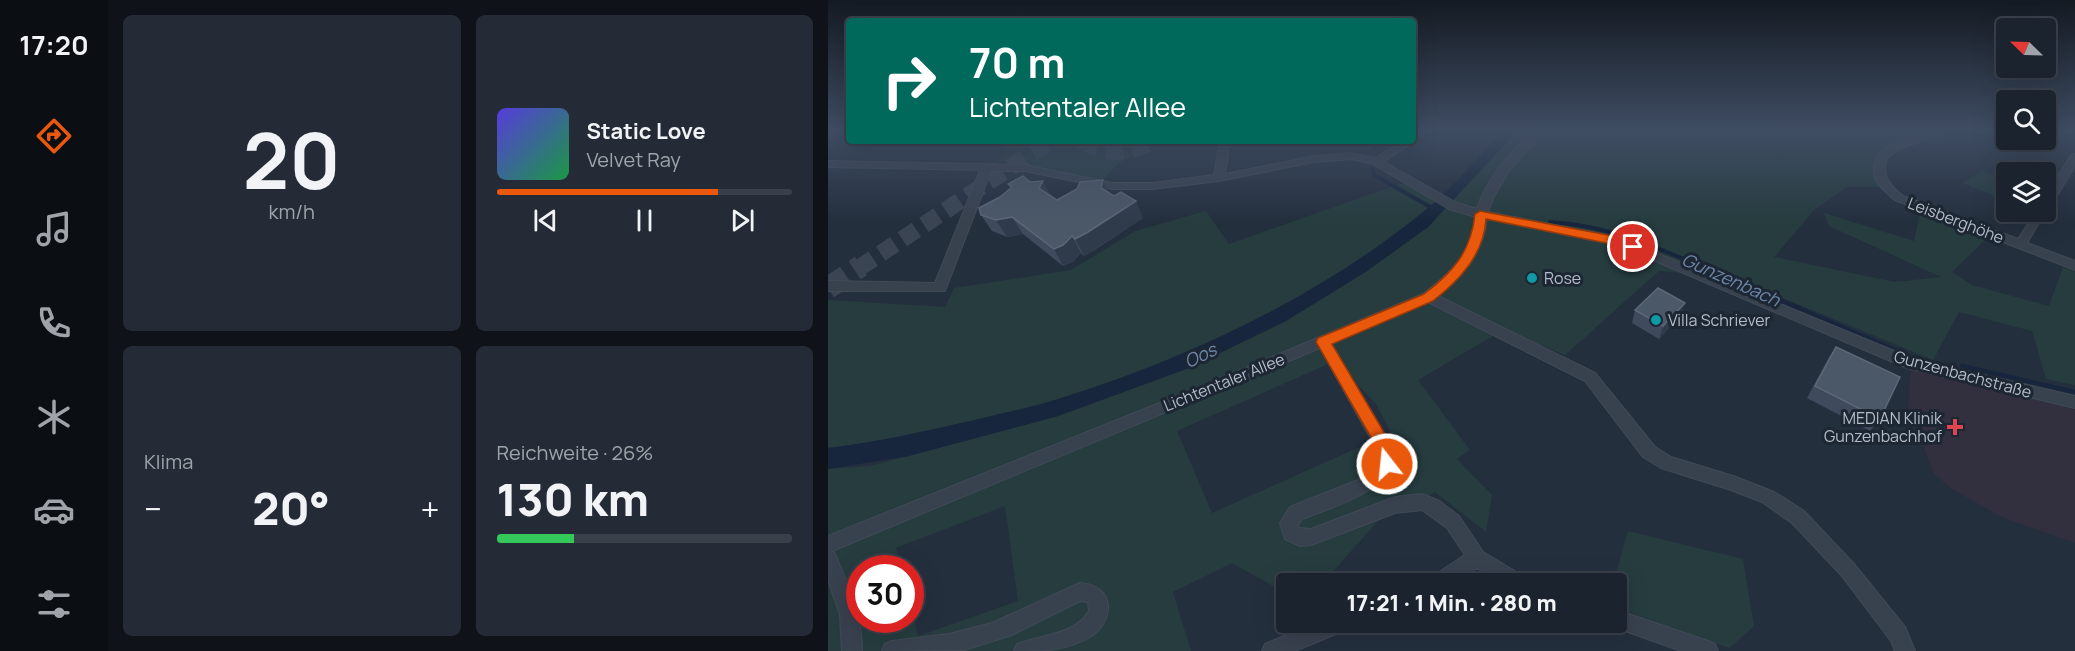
<!DOCTYPE html>
<html lang="de">
<meta charset="utf-8">
<style>
:root{--surface:#1b232e;--page:#242b36;--text:#f1f3f6;--muted:#a0a4aa;--line:#39404a;--accent:#ea580c}
body{margin:0;font-family:Manrope,sans-serif;background:var(--page);color:var(--text);height:100vh;display:flex;flex-direction:column;font-size:22px;white-space:nowrap}
*{box-sizing:border-box;margin:0}
p{font-size:20px;color:var(--muted)}
.icon{flex:none;width:33px;height:33px;fill:none;stroke:currentColor;stroke-width:2;stroke-linecap:round;stroke-linejoin:round}
.map{position:relative;flex:1;overflow:hidden}
.sheet{display:flex;flex-direction:column;gap:15px;padding:15px;background:#0f1319;width:720px}
.sheet>*{flex:none}
.top-card{position:absolute;left:18px;top:18px;width:570px;height:126px;border-radius:6px;box-shadow:0 6px 24px #0002,0 0 0 2px var(--line);background:#00695c;color:#fff;overflow:hidden}
.needle{width:39px;rotate:293deg}
.controls{position:absolute;left:1168px;top:18px;display:grid;gap:12px}
.controls a{display:grid;place-items:center;width:60px;height:60px;border-radius:6px;background:var(--surface);box-shadow:0 6px 24px #0002,0 0 0 2px var(--line);font-size:30px}
.speed{position:absolute;left:18px;top:555px;display:flex;gap:12px;font-size:30px;font-weight:700;text-align:center}
.speed>*{display:grid;place-content:center;width:78px;height:78px;border-radius:50%;background:var(--surface);box-shadow:0 6px 24px #0002,0 0 0 2px var(--line);line-height:1}
.speed .limit{border:9px solid #d22;background:#fff;color:#111}
.pin{position:absolute;display:grid;place-items:center;width:51px;height:51px;color:#fff;margin:-26px;border:3px solid #fff;border-radius:50%;box-shadow:0 2px 6px #0007}
.me{position:absolute;width:66px;margin:-33px;rotate:344deg;stroke-linejoin:round;filter:drop-shadow(0 0 4px #0008)}
.turn{display:flex;align-items:center;gap:21px;height:126px;padding:0 24px;font-size:27px}
.turn .icon{width:78px;height:78px;stroke-width:2.5}
.turn b{display:block;font-size:42px;line-height:51px}
.big{font-size:45px;font-weight:800;line-height:1.1}
.sheet .widget{flex:1;display:flex;flex-direction:column;justify-content:center;gap:9px;min-width:0;padding:0 21px;border-radius:9px;background:var(--page)}
.sheet .dial{align-items:center;gap:0}
.dial b{font-size:78px;line-height:1}
.song{display:flex;align-items:center;gap:18px}
.cover{width:72px;height:72px;border-radius:9px;background:linear-gradient(135deg,hsl(250 70% 55%),hsl(140 70% 35%))}
.played{height:6px;border-radius:3px;background:linear-gradient(90deg,var(--accent) 75%,var(--line) 75%)}
.keys{display:flex;justify-content:space-around;direction:ltr}
.heat{display:flex;justify-content:space-between;align-items:center;font-size:33px;direction:ltr}
.charge{height:9px;border-radius:4px;background:linear-gradient(90deg,#34c759 26%,var(--line) 0)}
.sheet .tiles{flex:1;display:grid;gap:15px;grid-template-columns:repeat(2,1fr)}
.trip{position:absolute;left:448px;top:573px;width:351px;height:60px;border-radius:6px;background:var(--surface);box-shadow:0 6px 24px #0002,0 0 0 2px var(--line);font-weight:800;line-height:60px;text-align:center}
main{display:flex;flex:1;min-height:0}
.dock{display:flex;flex-direction:column;width:108px;justify-content:space-around;align-items:center;background:#0b0e12;color:var(--muted)}
.dock .icon{width:42px;height:42px}
.dock .selected{color:var(--accent)}
.dock b{font-size:27px;color:var(--text)}
.map>svg:first-child{display:block}
.medical{fill:#32303f}
.green{fill:#263c3f;fill-rule:evenodd}
.water{fill:#17263c}
.lines{fill:none;stroke-linecap:round;stroke-linejoin:round}
.stream-far1{stroke:#17263c;stroke-width:4}
.stream{stroke:#17263c;stroke-width:4.5}
.primary-tunnel-far1{stroke:#3a4453;stroke-width:17;stroke-dasharray:17 9;stroke-linecap:butt}
.primary-tunnel{stroke:#3a4453;stroke-width:22;stroke-dasharray:22 10;stroke-linecap:butt}
.minor-casing{stroke:#414a57;stroke-width:2}
.minor{fill:#38414e;fill-rule:evenodd}
.wall{fill:#3f4b5c}
.shaded-wall{fill:#2f3b4b}
.building{fill:#4b5868;stroke:#5c6777;stroke-width:1.5}
.route{fill:#ea580c;stroke:#983908;stroke-width:1.5}
.culture-dot{fill:#0f9aa8;stroke:#1d2633;stroke-width:2}
.health-dot{fill:#e0444e;stroke:#1d2633;stroke-width:2}
.labels{text-anchor:middle;dominant-baseline:central;stroke-width:6;stroke-linejoin:round;paint-order:stroke}
.street-label{font-size:16px;fill:#b4bcc9;stroke:#1d2633}
.poi-label{font-size:16px;fill:#b4bcc9;stroke:#1d2633;text-anchor:start}
.water-label{font-size:18px;font-style:italic;fill:#6d86a8;stroke:#1d2633}
</style>
<main>
<nav class="dock">
<b>17:20</b>
<svg class="icon selected" aria-label="directions" viewBox="0 0 24 24"><path d="M12 3l9 9-9 9-9-9zM9 14v-3h6M13 9l2 2-2 2"/></svg>
<svg class="icon" aria-label="music" viewBox="0 0 24 24"><path d="M9 18V5l10-2v13"/><circle cx="6" cy="18" r="3"/><circle cx="16" cy="16" r="3"/></svg>
<svg class="icon" aria-label="phone" viewBox="0 0 24 24"><path d="M5 4h4l2 5-3 2q2 4 5 5l2-3 5 2v4C11 20 4 13 5 4z"/></svg>
<svg class="icon" aria-label="climate" viewBox="0 0 24 24"><path d="M12 3v18M4 7l16 10M4 17L20 7"/></svg>
<svg class="icon" aria-label="car" viewBox="0 0 24 24"><path d="M5 17H2v-5l4-1 3-4h7l3 4 3 1v5h-3M9 17h6M6 11h13"/><circle cx="7" cy="17" r="2"/><circle cx="17" cy="17" r="2"/></svg>
<svg class="icon" aria-label="filters" viewBox="0 0 24 24"><path d="M4 7h16M4 17h16"/><circle cx="9" cy="7" r="2"/><circle cx="15" cy="17" r="2"/></svg>
</nav>
<section class="sheet">
<div class="tiles">
<div class="widget dial"><b>20</b><p>km/h</p></div>
<div class="widget">
<div class="song"><i class="cover"></i><div><b>Static Love</b><p>Velvet Ray</p></div></div>
<div class="played"></div>
<div class="keys"><svg class="icon" aria-label="previous" viewBox="0 0 24 24"><path d="M18 5L8 12l10 7zM5 5v14"/></svg><svg class="icon" aria-label="pause" viewBox="0 0 24 24"><path d="M8 5v14M16 5v14"/></svg><svg class="icon" aria-label="next" viewBox="0 0 24 24"><path d="M6 5l10 7-10 7zM19 5v14"/></svg></div>
</div>
<div class="widget"><p>Klima</p>
<div class="heat"><a>−</a><b class="big">20°</b><a>+</a></div>
</div>
<div class="widget"><p>Reichweite · 26%</p><b class="big">130 km</b><div class="charge"></div></div>
</div>
</section>
<div class="map">
<svg width="1247" height="651" viewBox="0 0 1247 651">
<rect width="100%" height="100%" fill="#242f3e"/>
<polygon class="medical" points="1084,364 1247,402 1247,543 1176,518 1124,489 1106,474 1080,406"/>
<g class="green">
<path d="M690 130H1113L1108 134 1085 140 1051 162 1058 187H1019L986 210 946 257 1067 282 1113 277 1001 226 996 213 1086 241 1092 212 1159 238 1124 272 1144 285 1221 306 1235 267 1247 272V385L1218 379 1204 331 1131 312 1105 360 916 282 869 274 831 271 737 355 675 330 590 380 642 450 629 459 664 495 658 532 607 492 549 522 495 583 459 584V594L404 563 345 592 363 651H0V469L42 466 230 416 361 368 458 321 539 271 600 227ZM507 361 548 404 563 433 384 513 349 431ZM177 506 190 601 90 636 83 606 82 620H32V568H73L68 548Z"/>
<path d="M147 141H335C308 156 295 154 275 181L197 168 185 162H169L180 147 148 144Z"/>
<polygon points="1153,171 1179,181 1179,201 1135,183"/>
<path d="M580 181 611 198C504 292 362 358 227 400 201 408 174 413 147 420 99 431 50 442 0 448V300L117 307 126 288 243 270 307 231 378 211 401 244Z"/>
<polygon points="800,531 915,559 926,626 901,648 789,608 789,584 785,583"/>
</g>
<path class="water" d="M677 130H690L600 227 539 271 458 321 361 368 230 416 81 456 0 469V448C50 442 98 431 147 420 174 413 201 408 227 400 353 361 478 303 583 222 618 196 647 161 677 130Z"/>
<g class="lines">
<g class="stream-far1">
<polyline points="547,141 547,149"/>
<polyline points="545,169 546,175 606,209"/>
<path d="M722 222C778 225 826 246 877 268"/>
</g>
<g class="stream">
<polyline points="874,266 1078,355"/>
<polyline points="1134,366 1247,392"/>
</g>
<g class="primary-tunnel-far1">
<path d="M254 141C278 156 301 153 326 141"/>
<polyline points="31,268 222,141"/>
</g>
<polyline class="primary-tunnel" points="0,288 33,266"/>
<defs>
<g id="minor">
<path d="M591 130H602L556 162 629 203 649 209C658 178 684 151 707 130H717L680 172 665 198 660 212 789 237 1086 359 1247 396V408L1079 368 801 250 783 244 659 219C655 253 636 275 610 296L767 373 827 447 843 457 905 476 946 492 976 511 1026 564 1077 627 1087 651H1067L1063 641 1014 576 964 523 934 502 903 490 833 468 815 457 757 381 600 302 503 344 569 457C551 496 511 504 474 519L470 525 471 528 483 529 567 497 594 494 611 501 631 516 655 552 698 578 701 584H674L649 568 625 584H599L602 578 637 555 619 528 594 510 567 513 483 545 472 546 457 539 452 523 462 507 530 480 541 472 553 457 492 348 4 551 6 552C20 584 34 615 34 651H14L12 615 0 580V536L384 382 595 294C625 271 642 255 648 217L621 209 545 164 523 159 486 162 391 181 324 189H284L197 171H163L117 291H0V281L107 283 152 170 0 167V161L197 165 284 183H324L386 175 392 141H402L397 174 486 156 523 153 547 158 575 141H585V134Z"/>
<path d="M1107 130H1118C1101 145 1074 140 1059 159 1054 176 1061 185 1075 196L1190 239 1208 212 1218 211 1199 243 1247 261V270L1067 200C1057 192 1043 181 1046 166 1050 138 1087 141 1107 130Z"/>
<polygon points="1247,154 1247,166 1222,207 1218,208 1218,195 1243,155"/>
<path d="M252 583C287 585 288 620 262 637 238 651 214 651 186 651L189 644C212 635 247 635 261 611L260 602 252 601 184 635 136 650 54 651 57 644 64 641 121 634 164 623Z"/>
<polygon points="789,610 880,641 887,644 890,651 853,651 789,628 782,626 781,622 789,622"/>
<polygon points="489,622 522,622 520,629 467,651 434,651 437,644"/>
</g>
</defs>
<use href="#minor" class="minor-casing"/>
<use href="#minor" class="minor"/>
</g>
<g class="wall">
<polygon points="180,184 223,196 229,200 281,193 315,218 268,249 256,256 253,253 245,262 235,266 195,234 179,237 164,231 153,215 183,188"/>
<polygon points="807,310 852,316 831,339 804,323"/>
<polygon points="1008,347 1052,419 1042,431 979,398 1000,359"/>
</g>
<g class="shaded-wall">
<polygon points="275,180 283,197 273,188"/>
<polygon points="215,181 224,198 211,188"/>
<polygon points="308,201 315,218 256,256 247,239"/>
<polygon points="184,217 195,234 179,237 168,220"/>
<polygon points="244,236 253,253 245,262 235,266 226,249"/>
<polygon points="857,303 852,316 831,339 835,326"/>
</g>
<g class="building">
<polygon points="195,176 202,182 215,181 211,188 229,200 249,189 252,182 275,180 273,188 286,196 293,192 308,201 260,232 247,239 244,236 235,245 226,249 184,217 168,220 153,215 151,208 172,197 184,187 180,184"/>
<polygon points="830,288 857,303 835,326 807,310"/>
<polygon points="1008,347 1072,377 1052,419 987,386"/>
</g>
<linearGradient id="sky" x2="0" y2="1"><stop stop-color="#141a22"/><stop offset="0.59" stop-color="#3f4d63"/><stop offset="1" stop-color="#3f4d63" stop-opacity="0"/></linearGradient>
<rect width="1247" height="221" fill="url(#sky)"/>
<path class="route" d="M652 211 785 236 810 244 811 247 805 251 783 244 658 219C656 254 632 280 605 301L504 344 567 451 565 469 559 472 553 469 551 451 488 342 490 338 596 294C625 272 643 252 647 214Z"/>
<g class="culture-dot">
<circle cx="704" cy="278" r="6"/>
<circle cx="828" cy="320" r="6"/>
</g>
<path class="health-dot" d="M1124 418h6v6h6v6h-6v6h-6v-6h-6v-6h6z"/>
<g class="labels">
<g class="street-label">
<text transform="translate(1128 220) rotate(21)">Leisberghöhe</text>
<text transform="translate(1135 374) rotate(15)">Gunzenbachstraße</text>
<text transform="translate(396 382) rotate(-22)">Lichtentaler Allee</text>
</g>
<g class="poi-label">
<text x="716" y="278">Rose</text>
<text x="840" y="320">Villa Schriever</text>
<text x="1114" y="418" text-anchor="end">MEDIAN Klinik<tspan x="1114" dy="18">Gunzenbachhof</tspan></text>
</g>
<g class="water-label">
<text transform="translate(903 279) rotate(24)">Gunzenbach</text>
<text transform="translate(372 355) rotate(-26)">Oos</text>
</g>
</g>
</svg>
<div class="controls">
<a><svg class="needle" viewBox="-14 -14 28 28"><path d="M0-13l5 13h-10z" fill="#e53935"/><path d="M0 13l5-13h-10z" fill="#a0a4aa"/></svg></a>
<a><svg class="icon" aria-label="search" viewBox="0 0 24 24"><circle cx="10" cy="10" r="6"/><path d="M15 15l6 6"/></svg></a>
<a><svg class="icon" aria-label="layers" viewBox="0 0 24 24"><path d="M12 4l9 5-9 5-9-5zM3 14l9 5 9-5"/></svg></a>
</div>
<div class="speed"><div class="limit">30</div></div>
<div class="pin" style="left:805px;top:247px;background:#d93025"><svg class="icon" aria-label="arrive" viewBox="0 0 24 24"><path d="M6 21V4h12l-3 4 3 4H6"/></svg></div>
<svg class="me" style="left:559px;top:464px" viewBox="-20 -20 40 40"><circle r="17" fill="#ea580c" stroke="#fff" stroke-width="3"/><path d="M0-11L8 9 0 5-8 9z" fill="#fff"/></svg>
<div class="trip">17:21 · 1 Min. · 280 m</div>
<div class="top-card">
<div class="turn"><svg class="icon" aria-label="right" viewBox="0 0 24 24"><path d="M7 20v-9h11M14 6l5 5-5 5"/></svg><div><b>70 m</b>Lichtentaler Allee</div></div>
</div>
</div>
</main>
